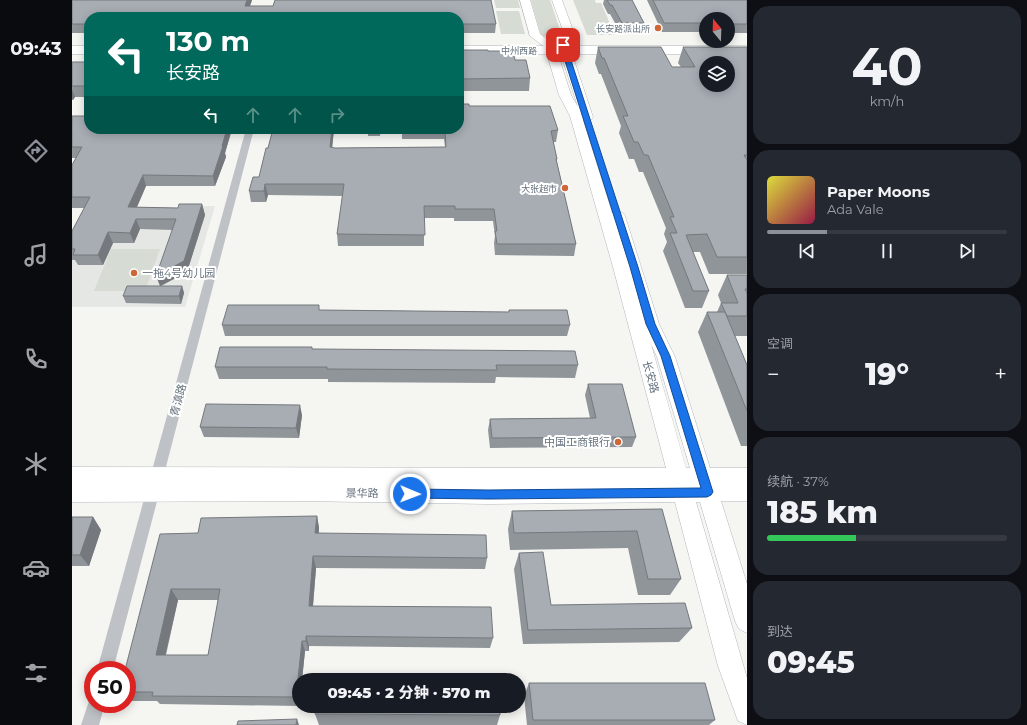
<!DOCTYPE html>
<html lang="zh">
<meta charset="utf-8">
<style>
:root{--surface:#171b24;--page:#242831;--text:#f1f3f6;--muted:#9ea1a6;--line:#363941;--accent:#8c9099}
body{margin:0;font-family:Montserrat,"Noto Sans SC",sans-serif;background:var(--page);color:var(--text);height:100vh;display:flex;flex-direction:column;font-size:15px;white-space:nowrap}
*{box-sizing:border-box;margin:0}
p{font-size:13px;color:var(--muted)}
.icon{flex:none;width:22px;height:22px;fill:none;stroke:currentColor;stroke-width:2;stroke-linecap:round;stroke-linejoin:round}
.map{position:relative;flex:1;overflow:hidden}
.side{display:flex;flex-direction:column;gap:6px;padding:6px;background:#0d0f14;width:280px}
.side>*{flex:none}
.top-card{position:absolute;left:12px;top:12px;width:380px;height:122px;border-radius:16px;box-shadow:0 2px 10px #0003;background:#00695c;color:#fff;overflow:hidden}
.needle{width:26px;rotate:341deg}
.tools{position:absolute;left:627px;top:12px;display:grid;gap:8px}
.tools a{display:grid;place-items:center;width:36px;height:36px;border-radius:50%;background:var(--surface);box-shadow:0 2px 10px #0003;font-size:20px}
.speed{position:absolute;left:12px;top:661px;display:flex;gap:8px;font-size:20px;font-weight:700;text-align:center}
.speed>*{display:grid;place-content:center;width:52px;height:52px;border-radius:50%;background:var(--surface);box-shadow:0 2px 10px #0003;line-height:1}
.speed .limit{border:6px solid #d22;background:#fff;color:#111}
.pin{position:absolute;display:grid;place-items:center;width:34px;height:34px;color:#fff;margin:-17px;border-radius:8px;box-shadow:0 2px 6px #0006}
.me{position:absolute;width:44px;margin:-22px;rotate:91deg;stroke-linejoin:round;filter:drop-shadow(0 0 3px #0008)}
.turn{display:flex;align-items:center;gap:14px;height:84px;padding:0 16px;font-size:18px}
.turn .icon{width:52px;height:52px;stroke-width:2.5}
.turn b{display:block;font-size:28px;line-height:34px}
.lanes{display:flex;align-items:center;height:38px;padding:0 16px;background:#0003;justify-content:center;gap:20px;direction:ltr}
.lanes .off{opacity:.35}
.big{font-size:30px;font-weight:800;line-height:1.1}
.side .card{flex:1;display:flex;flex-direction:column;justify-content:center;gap:6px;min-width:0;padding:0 14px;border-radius:16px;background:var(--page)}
.side .dial{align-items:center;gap:0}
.dial b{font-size:52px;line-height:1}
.song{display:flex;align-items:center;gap:12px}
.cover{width:48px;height:48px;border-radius:6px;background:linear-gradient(135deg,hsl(60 70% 55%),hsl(340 70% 35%))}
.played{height:4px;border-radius:2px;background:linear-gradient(90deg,var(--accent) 25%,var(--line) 25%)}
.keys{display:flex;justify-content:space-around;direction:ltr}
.heat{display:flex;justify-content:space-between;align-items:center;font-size:22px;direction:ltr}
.charge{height:6px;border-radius:3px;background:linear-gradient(90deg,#34c759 37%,var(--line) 0)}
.trip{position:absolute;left:220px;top:673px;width:234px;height:40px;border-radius:20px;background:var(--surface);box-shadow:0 2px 10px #0003;font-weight:800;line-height:40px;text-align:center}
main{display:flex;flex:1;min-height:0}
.menu{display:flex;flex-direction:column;width:72px;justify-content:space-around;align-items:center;background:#090b0e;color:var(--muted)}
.menu .icon{width:28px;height:28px}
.menu .active{color:var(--accent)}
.menu b{font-size:18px;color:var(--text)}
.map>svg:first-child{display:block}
.built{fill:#e5e7e5}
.green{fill:#d6dbd3}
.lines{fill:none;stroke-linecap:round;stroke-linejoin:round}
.secondary-casing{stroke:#b3b7bb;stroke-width:1}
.primary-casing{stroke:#b2b5b9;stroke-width:1}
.street{fill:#bec1c5;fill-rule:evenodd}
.secondary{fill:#fff;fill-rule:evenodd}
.primary{fill:#fff;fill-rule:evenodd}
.wall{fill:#90959a;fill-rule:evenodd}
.shaded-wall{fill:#75797d}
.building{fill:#a7adb3;stroke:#75797d;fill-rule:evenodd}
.route{fill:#1a73e8;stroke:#114b97}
.poi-dot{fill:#ce6738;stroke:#fff;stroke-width:1.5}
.labels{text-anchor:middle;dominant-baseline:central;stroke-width:4;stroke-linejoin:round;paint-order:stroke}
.far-poi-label{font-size:9px;fill:#67737f;stroke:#fff;text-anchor:end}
.far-street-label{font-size:9px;fill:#67737f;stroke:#fff}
.poi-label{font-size:11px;fill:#67737f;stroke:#fff;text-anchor:start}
.street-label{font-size:11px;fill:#67737f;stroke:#fff}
</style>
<main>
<nav class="menu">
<b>09:43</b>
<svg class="icon active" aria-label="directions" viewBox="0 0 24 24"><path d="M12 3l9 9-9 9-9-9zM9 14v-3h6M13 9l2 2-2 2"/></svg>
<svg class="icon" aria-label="music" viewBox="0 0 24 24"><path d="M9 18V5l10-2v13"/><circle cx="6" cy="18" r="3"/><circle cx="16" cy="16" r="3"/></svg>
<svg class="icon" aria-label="phone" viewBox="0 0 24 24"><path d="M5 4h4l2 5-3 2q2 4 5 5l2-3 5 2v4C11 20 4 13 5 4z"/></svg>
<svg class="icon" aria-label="climate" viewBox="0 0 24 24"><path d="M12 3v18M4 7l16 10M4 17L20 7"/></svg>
<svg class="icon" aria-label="car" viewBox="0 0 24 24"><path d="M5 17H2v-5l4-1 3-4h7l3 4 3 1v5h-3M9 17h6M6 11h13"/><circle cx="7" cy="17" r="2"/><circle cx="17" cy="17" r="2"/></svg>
<svg class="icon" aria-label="filters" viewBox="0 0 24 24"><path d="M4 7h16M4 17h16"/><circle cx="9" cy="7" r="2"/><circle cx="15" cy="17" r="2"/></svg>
</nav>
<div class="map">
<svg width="675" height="725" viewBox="0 0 675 725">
<rect width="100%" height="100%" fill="#f5f5f2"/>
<polygon class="built" points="108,206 143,206 113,307 0,307 0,238 105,213"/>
<g class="green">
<polygon points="422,0 446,0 448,8 424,8"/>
<polygon points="459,0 478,0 490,36 469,36"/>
<polygon points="501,0 523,0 524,3 529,3 543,35 515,35"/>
<polygon points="424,11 447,11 453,34 429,34"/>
<polygon points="39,249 88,249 73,291 22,291"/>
</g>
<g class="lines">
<defs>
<path id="secondary" d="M448 0H458L468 34 483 45 499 95 506 107 486 45 493 36 480 0H490L503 36 497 45 521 117 519 120H511L540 213 546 211 551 213 553 216 587 324 603 357 638 468H675V501H649L675 584V633L667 629 663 621 628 502H624L675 678V725L666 721 646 666 603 502 417 504 227 501 0 502V467L594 468 541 267 498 116 487 95 473 47 458 36ZM579 344 585 357 618 468H614Z"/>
<g id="primary">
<rect x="0" y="46" width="17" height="8"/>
<rect x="387" y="46" width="288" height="8"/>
</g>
</defs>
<use href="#secondary" class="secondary-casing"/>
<use href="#primary" class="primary-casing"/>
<g class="street">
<polygon points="174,129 182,129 41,670 25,670"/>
<polygon points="21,697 21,704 33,704 27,725 9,725 18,698"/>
</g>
<use href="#secondary" class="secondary"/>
<use href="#primary" class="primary"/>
</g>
<g class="wall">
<polygon points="0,0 180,0 178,6 201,6 203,0 419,0 424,24 423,33 387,33 387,17 17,17 17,33 0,33"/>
<polygon points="532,0 560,0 572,23 570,32 548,32 538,14 536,14 531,4"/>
<polygon points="575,0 675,0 675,33 656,33 656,19 634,19 634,32 590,32"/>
<polygon points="526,47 600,67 609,67 606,63 611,47 675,47 675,274 637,274 628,252 621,252 637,291 630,308 613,308 591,251 595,242 592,234 594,228 571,172 567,172 562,159 557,159 547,133 549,126 529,74 527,74 523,63"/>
<polygon points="387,50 416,51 443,60 458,78 457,91 387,91"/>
<polygon points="0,62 17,62 17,97 3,97 1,100 0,100"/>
<polygon points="397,106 486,130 484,142 481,142 485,159 485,163 504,244 502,256 423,255 422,243 423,236 421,221 382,221 382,218 352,218 352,246 266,246 265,234 271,196 196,195 194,202 179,202 177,191 187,177 196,148 201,129 262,129 260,148 263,148 373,147 372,139 330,139 330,129 387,129"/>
<polygon points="0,116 17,129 160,129 153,153 154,157 143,186 74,186 65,207 106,208 130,204 133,215 115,272 89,286 110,286 112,293 109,304 54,303 51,296 88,286 101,230 68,229 62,243 41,243 31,265 6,265 3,260 0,260 0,231 12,208 0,208 0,165 4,158 0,158"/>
<polygon points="296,129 309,129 308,136 296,136"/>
<polygon points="655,275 675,275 675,336 663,336 675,365 675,446 669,446 626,332 635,312 645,312 649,303 646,295"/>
<polygon points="248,310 437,312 437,310 498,325 495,336 153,336 150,325"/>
<polygon points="241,349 506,365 503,378 424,377 423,383 256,382 256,379 147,379 143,367"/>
<polygon points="516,384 564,437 560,447 418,448 416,430 418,419 518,418 513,395"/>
<polygon points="230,415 227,438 132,437 128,427"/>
<polygon points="590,509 609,579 598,595 566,595 556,548 438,550 436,529 440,511"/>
<path d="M245 516 247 528V533L415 558 413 569 244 568 241 606 421 638 418 648 237 646V651H233L230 680H227V706L88 704 85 701H57L55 699V670L126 533ZM106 600H146L136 655H94Z"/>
<polygon points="0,517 21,517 29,530 17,566 0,566"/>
<polygon points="447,553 479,605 620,628 607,642 451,644 442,569"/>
<polygon points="457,683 643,720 637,725 455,725 452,696"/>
<polygon points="243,714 428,715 425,725 247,725"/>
</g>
<g class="shaded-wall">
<polygon points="175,0 180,0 175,14 173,6"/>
<polygon points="0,89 3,97 1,100 0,98"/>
<polygon points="155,129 160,129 153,153 154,157 143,186 141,176"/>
<polygon points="260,129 262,129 259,159 258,147"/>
<polygon points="71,175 74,186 60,218 56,207"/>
<polygon points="193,184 196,195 194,202 192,191"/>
<polygon points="130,204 133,215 115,272 88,286 84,276"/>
<polygon points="64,219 68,229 62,243 58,233"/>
<polygon points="36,232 41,243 31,265 26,255"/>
<polygon points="110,286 112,293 109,304 107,296"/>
<polygon points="228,405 230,415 227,438 224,428"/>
<polygon points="245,516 247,528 246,545 243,533"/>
<polygon points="21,517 29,530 17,566 8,555"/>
<polygon points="241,556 244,568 240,617 237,606"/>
<polygon points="99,589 106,600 91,665 84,655"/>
<polygon points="234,636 237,646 237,651 234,641"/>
<polygon points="230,641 233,651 230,680 227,680 227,704 224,697"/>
<polygon points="225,719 227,725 224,725"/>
</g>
<g class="building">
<polygon points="0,0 175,0 173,6 201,6 203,0 419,0 424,24 387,24 387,17 17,17 17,24 0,24"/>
<polygon points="535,0 560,0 572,23 550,23 540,5 538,5"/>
<polygon points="581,0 675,0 675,24 656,24 656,19 634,19 634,23 592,23"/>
<path d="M526 47H589L600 67H623L611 47H675V155H672L675 160V257H645L635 234 614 235 637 291H621L598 233H605L598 217H602L576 155H572L566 142H562L551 116H556L532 58H530ZM634 63H656V85H634Z"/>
<polygon points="387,50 416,50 416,51 441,51 443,60 454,60 458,78 387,79"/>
<rect x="0" y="62" width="17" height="24"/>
<polygon points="387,104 397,104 397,106 478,106 486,130 479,131 485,159 484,159 504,244 425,244 423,231 425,231 422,209 383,209 383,206 352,206 353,235 265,234 272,184 193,184 192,191 177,191 181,177 187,177 194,148 196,148 201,129 260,129 258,147 263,148 374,147 373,129 387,129"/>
<polygon points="0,116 17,116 17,129 155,129 150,146 151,146 141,176 71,175 56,207 106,208 107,204 130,204 112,261 84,276 104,219 64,219 58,233 36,232 26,255 1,255 3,249 0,249 0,231 18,197 0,197 0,165 10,147 0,147"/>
<polygon points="655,275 675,275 675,289 673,289 675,293 675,316 655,316 649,303 666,303"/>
<polygon points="55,286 110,286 107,296 51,296"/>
<polygon points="156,305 247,305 247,310 437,312 437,310 495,310 498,325 150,325"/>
<polygon points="635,312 653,312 675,365 675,411"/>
<polygon points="148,347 240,347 240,349 503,351 506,365 424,365 425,370 255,369 255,367 143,367"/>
<polygon points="516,384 550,384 564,437 420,438 418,419 524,418"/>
<polygon points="134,404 228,405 224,428 128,427"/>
<polygon points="590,509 609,579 576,579 565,531 442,533 440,511"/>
<path d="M245 516 243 533 414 535 415 558 241 556 237 606 419 607 421 638 234 636V641H230L224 697 80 696 81 692H55V670H53L88 534 126 533 129 518ZM99 589H148L136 655H84Z"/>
<polygon points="0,517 21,517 8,555 0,555"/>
<polygon points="471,552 479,605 613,603 620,628 456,630 447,553"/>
<polygon points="457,683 633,683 643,720 461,720"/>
<polygon points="244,706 428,706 428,715 243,714"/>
<polygon points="225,719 224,725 165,725 166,721"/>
</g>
<polygon class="route" points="491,43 494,45 566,267 583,324 598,356 641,492 639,495 635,497 417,499 338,498 334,497 333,494 334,490 338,489 417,490 629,488 589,356 574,324 558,267 488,45"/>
<g class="poi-dot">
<circle cx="586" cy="28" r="4"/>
<circle cx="493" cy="188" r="4"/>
<circle cx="62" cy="273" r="4"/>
<circle cx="546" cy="442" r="4"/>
</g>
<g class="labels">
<g class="far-poi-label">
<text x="578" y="28">长安路派出所</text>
<text x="485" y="188">大张超市</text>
</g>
<g class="far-street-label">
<text x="447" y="50">中州西路</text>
</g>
<g class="poi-label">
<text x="70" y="273">一拖4号幼儿园</text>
<text x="538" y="442" text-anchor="end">中国工商银行</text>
</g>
<g class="street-label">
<text transform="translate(579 377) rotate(75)">长安路</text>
<text transform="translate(106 400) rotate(-75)">青滇路</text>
<text transform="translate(290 493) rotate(1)">景华路</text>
</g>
</g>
</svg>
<div class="tools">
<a><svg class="needle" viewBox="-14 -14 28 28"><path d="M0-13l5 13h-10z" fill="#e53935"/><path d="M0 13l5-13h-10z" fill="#9ea1a6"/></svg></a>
<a><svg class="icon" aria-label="layers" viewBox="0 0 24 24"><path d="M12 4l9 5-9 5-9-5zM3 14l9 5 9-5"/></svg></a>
</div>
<div class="speed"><div class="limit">50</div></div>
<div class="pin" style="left:491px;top:45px;background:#d93025"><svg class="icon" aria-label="arrive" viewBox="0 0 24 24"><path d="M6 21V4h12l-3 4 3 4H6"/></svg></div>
<svg class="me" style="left:338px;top:494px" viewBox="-20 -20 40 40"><circle r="17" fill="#1a73e8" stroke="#fff" stroke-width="3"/><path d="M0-11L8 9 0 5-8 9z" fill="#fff"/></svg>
<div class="trip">09:45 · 2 分钟 · 570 m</div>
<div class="top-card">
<div class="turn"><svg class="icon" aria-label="left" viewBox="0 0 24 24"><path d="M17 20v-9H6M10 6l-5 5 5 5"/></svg><div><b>130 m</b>长安路</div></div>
<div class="lanes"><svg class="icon" aria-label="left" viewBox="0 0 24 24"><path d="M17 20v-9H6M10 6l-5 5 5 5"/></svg><svg class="icon off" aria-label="ahead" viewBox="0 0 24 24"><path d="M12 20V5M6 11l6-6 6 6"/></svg><svg class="icon off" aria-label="ahead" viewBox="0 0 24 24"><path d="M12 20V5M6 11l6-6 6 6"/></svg><svg class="icon off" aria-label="right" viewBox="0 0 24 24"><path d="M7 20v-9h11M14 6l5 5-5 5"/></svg></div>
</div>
</div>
<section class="side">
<div class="card dial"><b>40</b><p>km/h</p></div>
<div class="card">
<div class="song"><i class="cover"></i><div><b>Paper Moons</b><p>Ada Vale</p></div></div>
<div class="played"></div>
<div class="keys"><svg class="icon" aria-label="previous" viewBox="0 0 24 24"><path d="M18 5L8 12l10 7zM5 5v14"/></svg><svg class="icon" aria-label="pause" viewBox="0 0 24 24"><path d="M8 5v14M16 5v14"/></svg><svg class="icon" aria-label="next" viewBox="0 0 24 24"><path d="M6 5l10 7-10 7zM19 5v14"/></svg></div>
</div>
<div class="card"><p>空调</p>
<div class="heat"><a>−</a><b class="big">19°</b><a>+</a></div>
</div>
<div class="card"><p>续航 · 37%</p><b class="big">185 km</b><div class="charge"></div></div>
<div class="card"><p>到达</p><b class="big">09:45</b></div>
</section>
</main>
